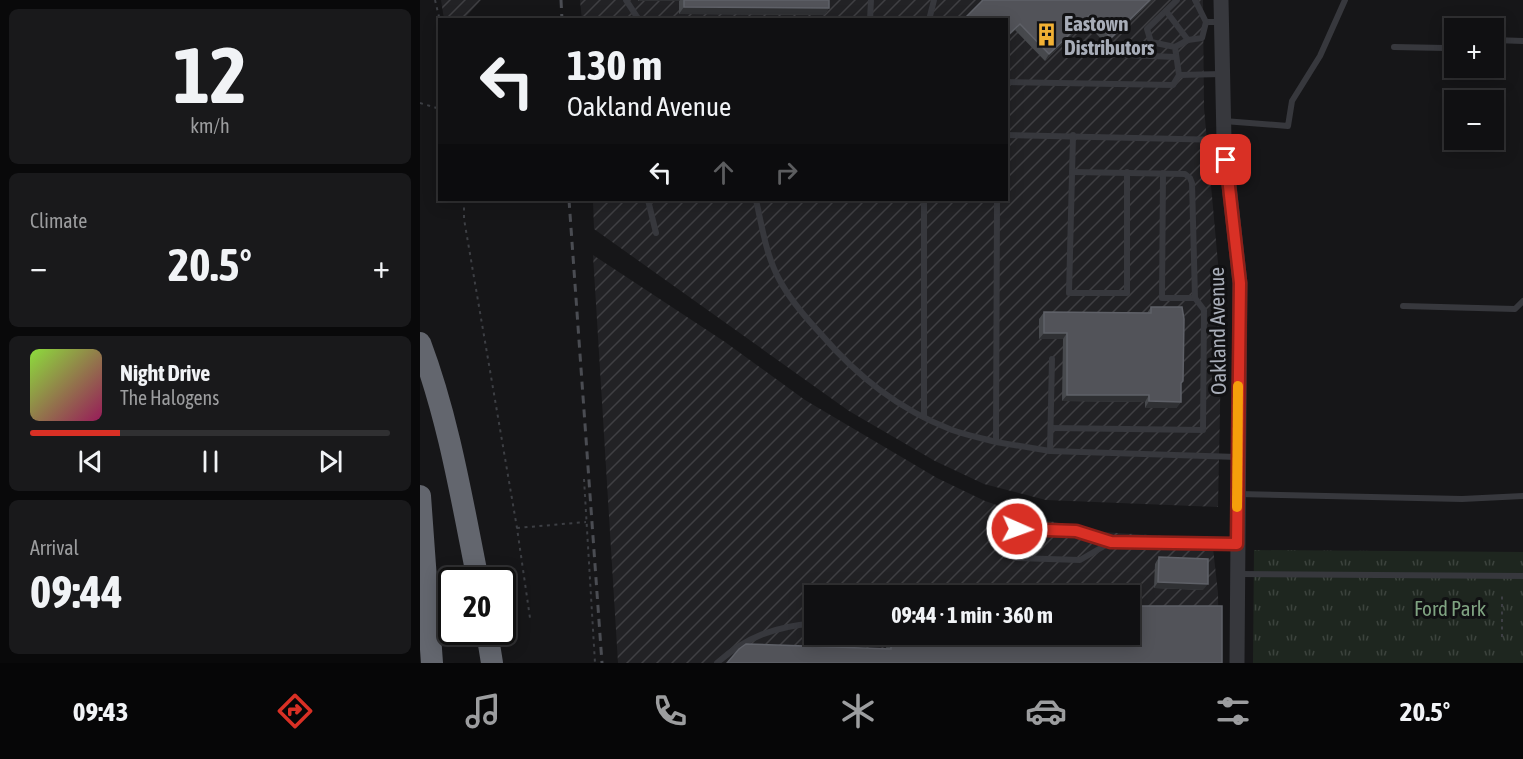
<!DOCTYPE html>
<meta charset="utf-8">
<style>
:root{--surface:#101012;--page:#19191b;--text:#f1f3f6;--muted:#9c9d9f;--line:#303032;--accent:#d93025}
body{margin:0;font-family:"Asap Condensed",sans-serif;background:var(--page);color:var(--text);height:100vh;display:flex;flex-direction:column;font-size:22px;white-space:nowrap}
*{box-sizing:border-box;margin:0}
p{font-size:20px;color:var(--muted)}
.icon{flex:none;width:33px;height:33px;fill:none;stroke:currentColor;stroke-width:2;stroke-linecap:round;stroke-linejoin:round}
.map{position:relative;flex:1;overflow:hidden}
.drawer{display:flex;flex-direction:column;gap:9px;padding:9px;background:#09090a;width:420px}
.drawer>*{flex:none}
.hud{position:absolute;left:18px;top:18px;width:570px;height:183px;border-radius:0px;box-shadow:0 3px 15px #0003,0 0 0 2px var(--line);background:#101012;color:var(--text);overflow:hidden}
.tools{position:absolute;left:1024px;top:18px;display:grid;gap:12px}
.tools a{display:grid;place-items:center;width:60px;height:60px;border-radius:0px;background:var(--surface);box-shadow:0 3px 15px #0003,0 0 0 2px var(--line);font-size:30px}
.speed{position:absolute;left:18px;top:567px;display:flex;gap:12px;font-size:30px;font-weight:700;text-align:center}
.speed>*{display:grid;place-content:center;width:78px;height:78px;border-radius:50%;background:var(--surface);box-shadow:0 3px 15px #0003,0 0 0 2px var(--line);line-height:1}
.speed .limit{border:3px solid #111;border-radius:9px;background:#fff;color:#111}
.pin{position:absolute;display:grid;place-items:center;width:51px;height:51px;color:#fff;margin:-26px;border-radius:12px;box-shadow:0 3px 9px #0006}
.me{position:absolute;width:66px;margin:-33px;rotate:92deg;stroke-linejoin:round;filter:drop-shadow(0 0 4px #0008)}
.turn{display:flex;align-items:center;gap:21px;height:126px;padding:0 30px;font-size:27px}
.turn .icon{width:78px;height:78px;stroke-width:2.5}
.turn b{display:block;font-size:42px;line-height:51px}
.lanes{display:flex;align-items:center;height:57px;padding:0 30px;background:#0003;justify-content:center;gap:30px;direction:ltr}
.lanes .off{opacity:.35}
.big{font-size:45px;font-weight:700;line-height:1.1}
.drawer .tile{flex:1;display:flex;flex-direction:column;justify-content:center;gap:9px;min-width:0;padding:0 21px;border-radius:9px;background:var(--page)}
.drawer .dial{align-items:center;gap:0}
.dial b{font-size:78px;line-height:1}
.song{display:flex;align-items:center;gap:18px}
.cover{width:72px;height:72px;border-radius:9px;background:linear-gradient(135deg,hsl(90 70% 55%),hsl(330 70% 35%))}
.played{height:6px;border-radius:3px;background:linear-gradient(90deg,var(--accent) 25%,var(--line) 25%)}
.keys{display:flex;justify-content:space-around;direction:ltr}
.heat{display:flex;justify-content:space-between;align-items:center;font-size:33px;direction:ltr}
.trip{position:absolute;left:384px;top:585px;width:336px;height:60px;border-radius:0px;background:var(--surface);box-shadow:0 3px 15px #0003,0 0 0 2px var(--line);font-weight:700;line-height:60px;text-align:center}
.tabs{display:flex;height:96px;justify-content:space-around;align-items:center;background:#060607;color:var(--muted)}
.tabs .icon{width:42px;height:42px}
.tabs .current{color:var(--accent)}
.tabs b{font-size:27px;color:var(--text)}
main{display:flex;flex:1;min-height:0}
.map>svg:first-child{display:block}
.industrial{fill:url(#industrial-furrows);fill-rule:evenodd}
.park{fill:url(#park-tufts)}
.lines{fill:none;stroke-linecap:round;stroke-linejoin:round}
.path{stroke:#3d3f44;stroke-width:2;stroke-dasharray:3 4.5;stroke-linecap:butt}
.service{stroke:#37383d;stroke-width:6}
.tertiary{stroke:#37383d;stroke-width:15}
.motorway{stroke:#63666e;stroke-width:22}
.rail{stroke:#4a4c52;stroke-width:3;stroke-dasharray:8 6;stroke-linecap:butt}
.wall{fill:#47494d}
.shaded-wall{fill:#2f3033}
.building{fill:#525359;stroke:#5f6168;stroke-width:1.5}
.route-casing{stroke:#8d1f18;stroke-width:15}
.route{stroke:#d93025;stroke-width:10}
.slow{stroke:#f59e0b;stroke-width:10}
.labels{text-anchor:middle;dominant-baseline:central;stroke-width:6;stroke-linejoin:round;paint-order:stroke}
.poi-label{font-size:21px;font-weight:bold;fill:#a8adb8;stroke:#111113;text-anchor:start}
.street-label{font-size:21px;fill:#a8adb8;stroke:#111113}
.park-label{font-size:21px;fill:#7fa381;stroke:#111113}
</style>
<main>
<section class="drawer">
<div class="tile dial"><b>12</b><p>km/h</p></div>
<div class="tile"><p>Climate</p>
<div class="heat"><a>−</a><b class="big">20.5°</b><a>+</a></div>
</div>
<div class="tile">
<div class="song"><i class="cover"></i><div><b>Night Drive</b><p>The Halogens</p></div></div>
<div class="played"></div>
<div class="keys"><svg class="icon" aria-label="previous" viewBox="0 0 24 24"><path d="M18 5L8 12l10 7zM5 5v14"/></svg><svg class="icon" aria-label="pause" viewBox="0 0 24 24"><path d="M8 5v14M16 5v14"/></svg><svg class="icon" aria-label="next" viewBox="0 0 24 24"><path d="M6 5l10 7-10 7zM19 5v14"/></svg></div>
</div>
<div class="tile"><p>Arrival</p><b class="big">09:44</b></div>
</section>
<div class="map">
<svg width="1103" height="663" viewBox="0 0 1103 663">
<defs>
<pattern id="industrial-furrows" width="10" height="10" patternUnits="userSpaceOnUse" patternTransform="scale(1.5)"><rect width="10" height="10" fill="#222225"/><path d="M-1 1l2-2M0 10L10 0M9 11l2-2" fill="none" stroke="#3f3f43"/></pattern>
<pattern id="park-tufts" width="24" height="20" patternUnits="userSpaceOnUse" patternTransform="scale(1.5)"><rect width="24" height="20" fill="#1e261f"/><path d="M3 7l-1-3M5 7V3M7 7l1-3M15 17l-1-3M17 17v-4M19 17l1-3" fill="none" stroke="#3c433d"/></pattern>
</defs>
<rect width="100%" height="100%" fill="#161618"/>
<g class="industrial">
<polygon points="21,0 61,0 43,20 24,19"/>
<polygon points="160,0 783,0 784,108 802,307 798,507 626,500 564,484 515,461 429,411 174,229 173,200 586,200 586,20 162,20"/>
<path d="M173 255 305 342 385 400 517 478 565 501 615 518 682 532 792 539 798 593 799 663H198ZM394 596H710V634H394Z"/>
</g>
<polygon class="park" points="834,550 1103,552 1103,663 833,663"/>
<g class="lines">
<g class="path">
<polyline points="15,0 20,21"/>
<polyline points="0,103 20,109"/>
<polyline points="44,200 44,219 97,528 110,618"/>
<polyline points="164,479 175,663"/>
<polyline points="97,528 166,522"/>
<polyline points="1082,637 1082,594"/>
</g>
<g class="service">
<polyline points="206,0 219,20"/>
<polyline points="757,0 727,29 731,42 755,47 759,75"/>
<polyline points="775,0 786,22 801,22"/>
<polyline points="746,11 768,40"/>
<polyline points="450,20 451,0"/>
<polyline points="509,20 514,0"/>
<polyline points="1074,40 1103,41"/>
<polyline points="755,47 768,40 782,38 786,22"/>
<polyline points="974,47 1025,48 1035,45"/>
<polyline points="654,53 756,57"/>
<polyline points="586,82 753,85 759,75 802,74"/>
<polyline points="804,121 868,126 872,101 900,56 925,0"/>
<polyline points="586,135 804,140"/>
<polyline points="653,135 649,293 707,293 707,172"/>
<polyline points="743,173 742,298 775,298"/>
<polyline points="228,200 236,233"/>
<path d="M336 200C342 226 346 255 359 279 369 298 385 317 400 333 438 377 478 409 532 430 546 435 561 438 576 442"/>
<polyline points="504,200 504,417"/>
<polyline points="577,200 576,442 630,451 817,457"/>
<polyline points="983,306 1095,309 1103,301"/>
<polyline points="631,428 783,430 784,310 775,298 772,183 770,178 765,174 652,172"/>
<polyline points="630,451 632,359"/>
<polyline points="818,494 1042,499 1103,496"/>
<polyline points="691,542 656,531 597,529 595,558 660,560 691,542 816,544"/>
<polyline points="819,574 1103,576"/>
<path d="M297 663C327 636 355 627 394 623"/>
</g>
<polyline class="tertiary" points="801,0 804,140 820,283 817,663"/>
<g class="motorway">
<path d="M0 343C29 420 42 501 58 580"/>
<polyline points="0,496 12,663"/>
<polyline points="67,632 72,663"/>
</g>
<g class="rail">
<polyline points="141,0 142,20"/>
<polyline points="149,200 182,663"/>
</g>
</g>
<g class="wall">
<polygon points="218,0 409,0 409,8 404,15 259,14 259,1 218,1"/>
<polygon points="561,0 733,0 686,44 665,22 625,61 595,30"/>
<polygon points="731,307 763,381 761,384 761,402 756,408 725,408 725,402 642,401 643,339 619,339 619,319 624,312 727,313"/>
<polygon points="739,557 783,590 734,588 735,564"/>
<polygon points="467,634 710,634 802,663 466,649"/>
</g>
<g class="shaded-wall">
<polygon points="219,0 260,0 259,1 218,1"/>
<polygon points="730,0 733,0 686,44 691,38"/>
<polygon points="264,7 409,8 404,15 259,14"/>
<polygon points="670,15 665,22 625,61 629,54"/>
<polygon points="600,24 595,30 586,39 586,37"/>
<polygon points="624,333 647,333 643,339 619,339"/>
<polygon points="647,395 729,395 725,402 642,401"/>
<polygon points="729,401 761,402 756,408 725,408"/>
<polygon points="738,582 788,584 783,590 734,588"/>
</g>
<g class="building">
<polygon points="264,0 409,0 409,8 264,7"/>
<polygon points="563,0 730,0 691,38 670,15 629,54 600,24 586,37 586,20 543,20"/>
<polygon points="731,307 762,307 764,319 763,381 761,383 761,402 729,401 729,395 647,395 647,333 624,333 624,312 731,313"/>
<polygon points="739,557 788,559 788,584 738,582"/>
<polygon points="498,592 637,593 637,596 498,596"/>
<polygon points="710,606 802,606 802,663 307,663 319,649 326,644 471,649 471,634 710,634"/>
</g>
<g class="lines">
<defs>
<polyline id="route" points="597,529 656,531 691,542 817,544 820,283 806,160"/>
</defs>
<use href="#route" class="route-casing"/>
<use href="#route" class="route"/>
<polyline class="slow" points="817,507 818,386"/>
</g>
<defs>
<symbol id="building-bare" viewBox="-9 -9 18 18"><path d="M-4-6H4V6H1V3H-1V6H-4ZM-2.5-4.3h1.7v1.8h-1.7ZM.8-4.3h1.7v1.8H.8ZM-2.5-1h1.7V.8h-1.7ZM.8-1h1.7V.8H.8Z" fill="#f2b134" stroke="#111113" stroke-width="2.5" paint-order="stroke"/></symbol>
</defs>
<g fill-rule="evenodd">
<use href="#building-bare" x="610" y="18" width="33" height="33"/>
</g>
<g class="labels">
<g class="poi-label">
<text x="644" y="23">Eastown<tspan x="644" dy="24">Distributors</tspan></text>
</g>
<g class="street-label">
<text transform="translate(797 331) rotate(-91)">Oakland Avenue</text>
</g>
<g class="park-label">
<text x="1030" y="608">Ford Park</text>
</g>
</g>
</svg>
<div class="tools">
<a>+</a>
<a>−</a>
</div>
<div class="speed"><div class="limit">20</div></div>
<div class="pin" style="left:806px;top:160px;background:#d93025"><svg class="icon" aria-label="arrive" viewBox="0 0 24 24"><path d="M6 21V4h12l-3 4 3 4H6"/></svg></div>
<svg class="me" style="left:597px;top:529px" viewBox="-20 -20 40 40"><circle r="17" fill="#d93025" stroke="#fff" stroke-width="3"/><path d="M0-11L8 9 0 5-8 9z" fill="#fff"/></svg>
<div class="trip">09:44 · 1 min · 360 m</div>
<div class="hud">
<div class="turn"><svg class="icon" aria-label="left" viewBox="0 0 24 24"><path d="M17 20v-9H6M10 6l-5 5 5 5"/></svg><div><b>130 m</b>Oakland Avenue</div></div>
<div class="lanes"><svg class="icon" aria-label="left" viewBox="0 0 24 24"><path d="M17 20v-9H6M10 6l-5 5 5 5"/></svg><svg class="icon off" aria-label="ahead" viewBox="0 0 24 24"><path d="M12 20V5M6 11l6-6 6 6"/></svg><svg class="icon off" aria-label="right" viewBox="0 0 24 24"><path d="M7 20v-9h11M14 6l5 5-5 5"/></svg></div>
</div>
</div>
</main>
<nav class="tabs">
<b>09:43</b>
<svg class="icon current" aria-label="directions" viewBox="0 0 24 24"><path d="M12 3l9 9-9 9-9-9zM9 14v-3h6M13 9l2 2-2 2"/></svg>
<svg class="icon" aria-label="music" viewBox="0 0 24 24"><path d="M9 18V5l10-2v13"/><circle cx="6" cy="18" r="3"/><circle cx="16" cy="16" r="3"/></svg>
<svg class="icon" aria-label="phone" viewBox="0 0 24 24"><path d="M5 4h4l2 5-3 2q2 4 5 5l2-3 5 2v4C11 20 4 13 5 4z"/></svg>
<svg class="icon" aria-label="climate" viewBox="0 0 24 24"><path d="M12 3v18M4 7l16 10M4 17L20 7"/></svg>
<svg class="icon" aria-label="car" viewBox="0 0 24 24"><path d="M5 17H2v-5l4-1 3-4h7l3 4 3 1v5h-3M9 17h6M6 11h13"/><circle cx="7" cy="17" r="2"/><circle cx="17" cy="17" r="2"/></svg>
<svg class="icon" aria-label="filters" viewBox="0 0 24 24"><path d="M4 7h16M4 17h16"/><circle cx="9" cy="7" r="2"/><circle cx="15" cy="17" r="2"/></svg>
<b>20.5°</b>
</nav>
